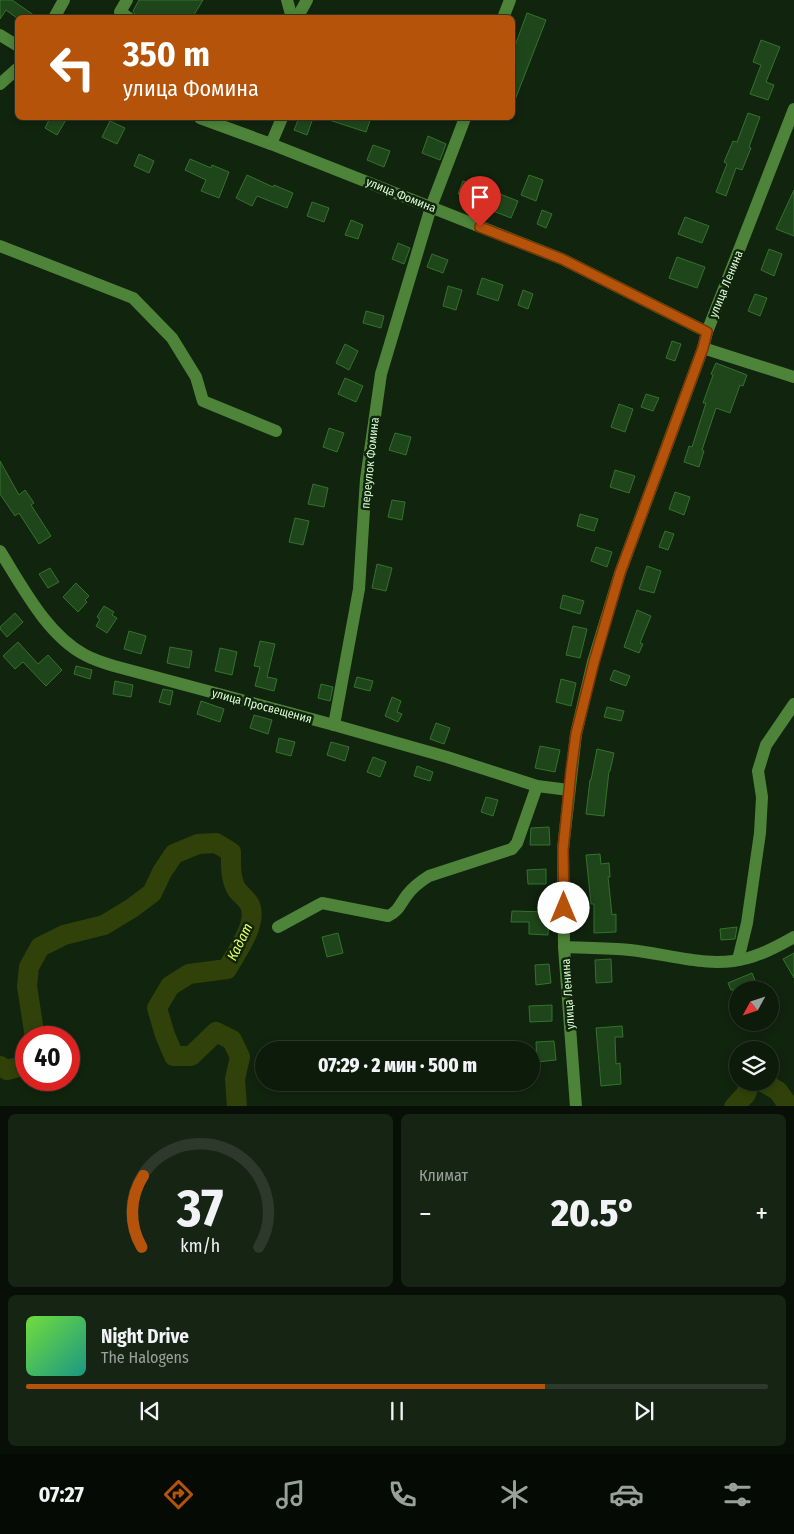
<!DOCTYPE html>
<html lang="ru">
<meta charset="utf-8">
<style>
:root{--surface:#0d1b0a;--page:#162413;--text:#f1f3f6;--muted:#9aa19c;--line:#2d392b;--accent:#b45309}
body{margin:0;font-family:"Fira Sans Condensed",sans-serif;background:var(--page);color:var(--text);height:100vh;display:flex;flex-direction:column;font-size:19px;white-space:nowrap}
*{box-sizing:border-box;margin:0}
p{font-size:16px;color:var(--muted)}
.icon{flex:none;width:28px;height:28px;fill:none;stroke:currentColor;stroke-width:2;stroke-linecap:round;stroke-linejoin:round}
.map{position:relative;height:1106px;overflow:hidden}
.details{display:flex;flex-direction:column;gap:8px;padding:8px;background:#070f06;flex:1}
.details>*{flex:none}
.banner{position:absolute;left:15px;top:15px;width:500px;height:105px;border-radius:8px;box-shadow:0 2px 8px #0003,0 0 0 1px var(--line);background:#b45309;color:#fff;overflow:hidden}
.needle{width:32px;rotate:230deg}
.tools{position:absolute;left:729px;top:981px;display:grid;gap:10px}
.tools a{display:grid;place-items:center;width:50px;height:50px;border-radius:50%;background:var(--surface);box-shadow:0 2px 8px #0003,0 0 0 1px var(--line);font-size:25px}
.speed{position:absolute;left:15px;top:1026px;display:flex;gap:10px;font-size:25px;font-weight:700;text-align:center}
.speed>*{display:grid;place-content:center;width:65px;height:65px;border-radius:50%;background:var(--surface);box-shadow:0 2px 8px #0003,0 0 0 1px var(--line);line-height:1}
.speed .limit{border:8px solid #d22;background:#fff;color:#111}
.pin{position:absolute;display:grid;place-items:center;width:42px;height:42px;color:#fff;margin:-51px -21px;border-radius:50% 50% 50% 0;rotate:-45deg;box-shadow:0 0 5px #0007}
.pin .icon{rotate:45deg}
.me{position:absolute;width:55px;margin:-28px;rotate:0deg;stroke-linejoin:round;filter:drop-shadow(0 0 4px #0008)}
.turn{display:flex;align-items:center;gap:18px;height:105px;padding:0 25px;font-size:22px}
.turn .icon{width:65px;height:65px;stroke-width:2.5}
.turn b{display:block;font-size:35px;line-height:42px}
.big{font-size:38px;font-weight:800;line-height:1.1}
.details .tile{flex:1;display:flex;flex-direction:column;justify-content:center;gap:8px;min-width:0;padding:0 18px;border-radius:8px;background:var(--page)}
.details .dial{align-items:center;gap:0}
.dial svg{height:130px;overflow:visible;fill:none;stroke:var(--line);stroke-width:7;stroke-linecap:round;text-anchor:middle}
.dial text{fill:var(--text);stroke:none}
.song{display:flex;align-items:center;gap:15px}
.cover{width:60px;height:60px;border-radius:8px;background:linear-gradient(135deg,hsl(100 70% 55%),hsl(170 70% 35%))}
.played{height:5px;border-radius:2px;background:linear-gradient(90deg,var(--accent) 70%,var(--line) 70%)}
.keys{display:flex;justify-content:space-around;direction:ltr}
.heat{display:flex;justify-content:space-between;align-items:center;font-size:28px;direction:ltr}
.details .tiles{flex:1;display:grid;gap:8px;grid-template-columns:1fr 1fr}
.tile:last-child{grid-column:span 2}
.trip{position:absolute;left:255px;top:1041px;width:285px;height:50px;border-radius:25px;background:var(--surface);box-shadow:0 2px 8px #0003,0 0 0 1px var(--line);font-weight:800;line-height:50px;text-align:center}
.dock{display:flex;height:80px;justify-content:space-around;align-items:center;background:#050b04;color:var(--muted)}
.dock .icon{width:35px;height:35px}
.dock .selected{color:var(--accent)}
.dock b{font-size:22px;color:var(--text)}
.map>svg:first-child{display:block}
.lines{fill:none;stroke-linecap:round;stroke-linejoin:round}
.river{stroke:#304209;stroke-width:20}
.building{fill:#1f461a;stroke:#34722c}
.minor{stroke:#4d8439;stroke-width:12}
.route-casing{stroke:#753606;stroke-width:12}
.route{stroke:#b45309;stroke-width:9}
.labels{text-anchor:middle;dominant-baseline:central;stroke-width:5;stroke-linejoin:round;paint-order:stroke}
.street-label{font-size:12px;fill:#daffd2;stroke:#11240e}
.water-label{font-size:14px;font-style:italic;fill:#e6ff60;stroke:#11240e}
</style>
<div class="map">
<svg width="794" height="1107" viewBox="0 0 794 1107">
<rect width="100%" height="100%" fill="#11240e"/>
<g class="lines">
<g class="river">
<path d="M35 1038 27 986 29 967 40 947 64 935 104 925 132 908 152 893 162 872 174 854 198 844 216 843 231 852C231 864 230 879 237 890 241 895 247 899 250 905 258 924 236 953 227 969L189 974 170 986 157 1008 165 1035 174 1056H191L216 1032 232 1040 240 1057 235 1079 237 1107"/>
<polyline points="0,1066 7,1070 26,1065"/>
<polyline points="763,1082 778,1091 788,1105 790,1107"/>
<polyline points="734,1107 746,1094 750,1082"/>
</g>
</g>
<g class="building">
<polygon points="0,0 12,0 38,18 17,18 6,10 0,19"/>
<polygon points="139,0 203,0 192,18 137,18 133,11"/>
<polygon points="527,13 546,20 513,105 512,54"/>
<polygon points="761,40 780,47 766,82 774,85 768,100 750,94 761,65 753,62"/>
<polygon points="748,113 760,117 749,147 751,148 742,170 736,168 726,196 716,192 727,164 724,162 733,141 737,142"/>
<polygon points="50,118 67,118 57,135 45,128"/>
<polygon points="299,118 313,118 307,135 294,130"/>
<polygon points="326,118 371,118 366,132 326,119"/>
<polygon points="110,121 125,128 117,144 102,137"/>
<polygon points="428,136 446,144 440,160 422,153"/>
<polygon points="373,145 390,151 384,167 367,160"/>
<polygon points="139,154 154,161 149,173 134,166"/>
<polygon points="190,159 211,168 212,165 229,172 219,198 201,191 206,180 185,170"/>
<polygon points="247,175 273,187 274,185 293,193 287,208 257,196 252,206 236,198"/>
<polygon points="529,175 543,180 536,201 521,195"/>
<polygon points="463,181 474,185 469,198 458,194"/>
<polygon points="794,190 794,236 776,229"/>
<polygon points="500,194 518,201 511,218 493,211"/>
<polygon points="312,202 329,208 324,222 307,216"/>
<polygon points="542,210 552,214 546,228 537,224"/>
<polygon points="685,217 709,226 702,243 678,234"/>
<polygon points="351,220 363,225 358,239 345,235"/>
<polygon points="398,243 410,248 404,264 392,259"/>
<polygon points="769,249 782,254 774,276 761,270"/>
<polygon points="432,254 448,260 443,273 427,267"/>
<polygon points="677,257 705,267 697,288 669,278"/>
<polygon points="482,278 503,285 498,301 477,294"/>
<polygon points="448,286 462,290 456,310 443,306"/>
<polygon points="523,290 533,294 528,309 518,305"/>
<polygon points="755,294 767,298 760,316 748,311"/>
<polygon points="366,311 384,316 381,328 363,323"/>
<polygon points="672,341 681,344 675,361 666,358"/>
<polygon points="345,344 358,351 349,370 336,363"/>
<polygon points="716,363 747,375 743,386 740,385 730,413 716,408 702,450 704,451 699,467 684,462 689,446 692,447 706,403 703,403 713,375 711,374"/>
<polygon points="345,378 363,386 356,402 338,394"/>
<polygon points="646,394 659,398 653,411 641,407"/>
<polygon points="619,404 633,409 625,432 611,427"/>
<polygon points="329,428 344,433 337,452 323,447"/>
<polygon points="395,433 411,437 406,455 389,450"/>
<polygon points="0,461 19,495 25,490 34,503 31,505 51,536 39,544 19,513 15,516 0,494"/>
<polygon points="615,470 635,476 629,493 610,487"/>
<polygon points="313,484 328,488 324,507 308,504"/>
<polygon points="675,492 690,497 684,515 669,509"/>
<polygon points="392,500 405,502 402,520 388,517"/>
<polygon points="580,514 598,519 594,531 577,526"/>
<polygon points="295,518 309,521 303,545 289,542"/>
<polygon points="665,531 674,534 668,550 659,547"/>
<polygon points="596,547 612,552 607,567 591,561"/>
<polygon points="377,564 392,568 386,591 372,588"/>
<polygon points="647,566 661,571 654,593 639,589"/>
<polygon points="50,568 59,582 48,588 39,574"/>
<polygon points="76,583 89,596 85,600 87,602 78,612 63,597"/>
<polygon points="563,595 584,601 580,614 560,608"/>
<polygon points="104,606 114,612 112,615 117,618 107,633 96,626 100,619 97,617"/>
<polygon points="637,610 651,616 640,643 643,644 639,653 624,647"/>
<polygon points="15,613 23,622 7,637 0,629 0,627"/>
<polygon points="573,626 587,629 580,658 566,655"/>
<polygon points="129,631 146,636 141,654 124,649"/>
<polygon points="260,641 275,644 267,677 277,679 274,691 255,686 260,667 254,666"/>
<polygon points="18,642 38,664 48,655 62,670 46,686 23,662 15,669 3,656"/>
<polygon points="170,647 192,651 189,668 167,663"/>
<polygon points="220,648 237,652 232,675 215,671"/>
<polygon points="76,666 92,670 90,679 74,674"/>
<polygon points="614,670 630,676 626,686 610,680"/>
<polygon points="357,677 373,681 370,691 354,687"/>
<polygon points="561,679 576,683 571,706 556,702"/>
<polygon points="115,681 133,685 131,697 113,694"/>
<polygon points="321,684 333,687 330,701 318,698"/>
<polygon points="163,689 173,691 170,705 159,702"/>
<polygon points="392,697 401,701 397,712 402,714 398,722 385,716"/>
<polygon points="201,701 224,709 220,722 197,714"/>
<polygon points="607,707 624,711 621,721 604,717"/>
<polygon points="254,715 272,720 268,734 250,728"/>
<polygon points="436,723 450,728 444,744 430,739"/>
<polygon points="279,738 295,742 291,756 276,752"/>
<polygon points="331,742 349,747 345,761 327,755"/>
<polygon points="540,746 560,750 555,772 535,768"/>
<polygon points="597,749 614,753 610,771 609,771 604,816 586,814 590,780 591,780"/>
<polygon points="373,757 386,762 380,777 367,772"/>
<polygon points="417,766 433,772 430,781 414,776"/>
<polygon points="486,797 498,800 493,816 481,812"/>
<polygon points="549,827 550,845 530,845 531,828"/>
<polygon points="600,854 601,864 609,863 610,877 608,877 612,915 616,914 616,932 594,933 594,904 591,904 586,855"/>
<polygon points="546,869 546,884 528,884 527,870"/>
<polygon points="512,911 549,912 548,935 529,934 529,922 511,922"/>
<polygon points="737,927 735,939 721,940 720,929"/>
<polygon points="338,933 343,953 327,957 322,937"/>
<polygon points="794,953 794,978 783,959"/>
<polygon points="611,959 612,982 596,983 595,960"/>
<polygon points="549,964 551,983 536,985 535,965"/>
<polygon points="752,973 759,990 731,990 728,983"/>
<polygon points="552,1005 552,1021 530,1022 529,1006"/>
<polygon points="622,1026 623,1037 615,1037 616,1064 620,1063 621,1084 601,1086 596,1028"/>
<polygon points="554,1041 556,1060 537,1062 536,1042"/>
</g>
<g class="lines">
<g class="minor">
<polyline points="127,0 120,12 129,18"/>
<polyline points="287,0 292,18"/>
<polyline points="54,18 64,0"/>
<polyline points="297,18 307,0"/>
<polyline points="503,18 510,0"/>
<polyline points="0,35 18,46"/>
<polyline points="0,84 18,68"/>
<polyline points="200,118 271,144 562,259 707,332"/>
<polyline points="271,144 282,118"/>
<polyline points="0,246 133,298 172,338 196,377 203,401 276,431"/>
<polyline points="703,348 794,377"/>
<path d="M0 551C22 586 47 635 85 655 94 660 104 663 114 666L334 725 447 757 537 786 569 790"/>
<polyline points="334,725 359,589 366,479 381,374 431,207 465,118"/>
<path d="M278 927 322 903 388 916C399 911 400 904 407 895 413 887 421 881 429 876L512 849 517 843 537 786"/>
<path d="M564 947C586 948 608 948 630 950 669 954 709 969 748 958 764 954 780 945 794 937"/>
<polyline points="738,960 747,923 760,833 762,797 758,771 766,745 794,704"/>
<polyline points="576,1107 564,947 563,849 576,734 593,662 620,573 703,348 707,332 794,109"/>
</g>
</g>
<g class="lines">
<defs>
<polyline id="route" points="480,227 562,259 707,332 703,348 620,573 594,662 576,734 571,771 563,850 564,908"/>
</defs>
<use href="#route" class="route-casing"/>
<use href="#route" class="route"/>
</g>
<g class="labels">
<g class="street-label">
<text transform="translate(401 195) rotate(22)">улица Фомина</text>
<text transform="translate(726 284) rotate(-68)">улица Ленина</text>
<text transform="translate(370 463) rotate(-84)">переулок Фомина</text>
<text transform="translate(262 706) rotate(15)">улица Просвещения</text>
<text transform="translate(568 994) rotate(-94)">улица Ленина</text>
</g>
<g class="water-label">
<text transform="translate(240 942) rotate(-64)">Кадат</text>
</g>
</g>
</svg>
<div class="tools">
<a><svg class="needle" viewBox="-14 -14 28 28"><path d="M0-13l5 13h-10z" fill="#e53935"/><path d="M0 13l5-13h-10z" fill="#9aa19c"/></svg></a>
<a><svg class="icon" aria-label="layers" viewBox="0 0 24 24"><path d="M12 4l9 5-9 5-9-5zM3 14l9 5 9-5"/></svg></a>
</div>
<div class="speed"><div class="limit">40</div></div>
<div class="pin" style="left:480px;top:227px;background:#d93025"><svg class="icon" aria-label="arrive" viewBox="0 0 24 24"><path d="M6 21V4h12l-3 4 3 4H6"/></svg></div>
<svg class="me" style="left:564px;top:908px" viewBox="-20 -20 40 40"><circle r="19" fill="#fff"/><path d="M0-13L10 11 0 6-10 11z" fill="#b45309"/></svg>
<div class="trip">07:29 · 2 мин · 500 m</div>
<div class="banner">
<div class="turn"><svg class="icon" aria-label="left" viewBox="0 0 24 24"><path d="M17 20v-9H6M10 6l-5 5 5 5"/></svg><div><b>350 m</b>улица Фомина</div></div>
</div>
</div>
<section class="details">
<div class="tiles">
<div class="tile dial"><svg viewBox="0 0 100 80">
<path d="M14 69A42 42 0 1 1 86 69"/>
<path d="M14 69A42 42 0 0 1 15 25" stroke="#b45309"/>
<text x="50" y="56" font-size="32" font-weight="700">37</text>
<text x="50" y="72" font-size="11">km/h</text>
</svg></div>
<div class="tile"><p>Климат</p>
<div class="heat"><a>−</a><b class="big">20.5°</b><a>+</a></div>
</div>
<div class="tile">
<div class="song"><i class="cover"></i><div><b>Night Drive</b><p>The Halogens</p></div></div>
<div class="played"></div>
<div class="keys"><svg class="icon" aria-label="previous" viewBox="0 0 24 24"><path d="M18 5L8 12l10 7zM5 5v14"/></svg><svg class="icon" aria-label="pause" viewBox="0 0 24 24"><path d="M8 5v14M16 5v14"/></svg><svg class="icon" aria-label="next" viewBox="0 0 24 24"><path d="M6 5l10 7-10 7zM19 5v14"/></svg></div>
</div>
</div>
</section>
<nav class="dock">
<b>07:27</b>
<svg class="icon selected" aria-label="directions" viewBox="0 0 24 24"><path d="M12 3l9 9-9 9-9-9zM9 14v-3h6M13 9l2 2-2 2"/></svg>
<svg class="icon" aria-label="music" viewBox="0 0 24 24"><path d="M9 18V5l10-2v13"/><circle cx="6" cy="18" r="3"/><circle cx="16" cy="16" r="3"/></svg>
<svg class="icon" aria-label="phone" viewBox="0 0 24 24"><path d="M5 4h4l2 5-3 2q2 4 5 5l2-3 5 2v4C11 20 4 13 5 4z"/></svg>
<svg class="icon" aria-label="climate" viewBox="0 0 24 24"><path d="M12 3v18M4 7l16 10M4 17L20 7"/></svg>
<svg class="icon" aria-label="car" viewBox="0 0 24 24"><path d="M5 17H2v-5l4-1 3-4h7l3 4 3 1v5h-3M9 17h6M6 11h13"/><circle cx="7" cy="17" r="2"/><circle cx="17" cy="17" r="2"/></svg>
<svg class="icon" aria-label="filters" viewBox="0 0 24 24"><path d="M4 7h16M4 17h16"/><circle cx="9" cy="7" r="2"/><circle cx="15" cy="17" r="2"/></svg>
</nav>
